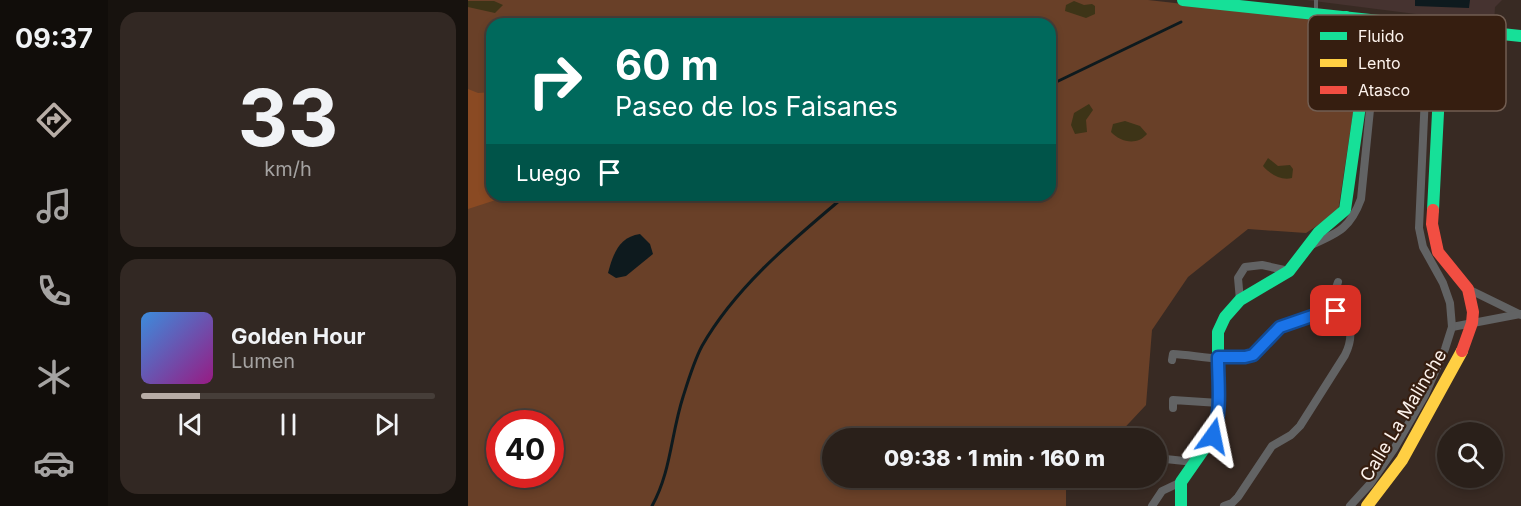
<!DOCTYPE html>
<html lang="es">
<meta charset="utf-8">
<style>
:root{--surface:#2a201a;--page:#322823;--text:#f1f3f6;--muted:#a5a3a2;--line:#463e39;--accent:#b8ada6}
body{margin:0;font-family:Inter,sans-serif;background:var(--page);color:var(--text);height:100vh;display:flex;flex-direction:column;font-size:22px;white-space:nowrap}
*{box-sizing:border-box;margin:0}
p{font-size:20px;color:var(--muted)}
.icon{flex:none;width:33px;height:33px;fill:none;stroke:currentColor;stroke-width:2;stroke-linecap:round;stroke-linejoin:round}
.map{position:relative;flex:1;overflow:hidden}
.panel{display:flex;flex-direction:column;gap:12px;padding:12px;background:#17120e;width:360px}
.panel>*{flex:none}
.top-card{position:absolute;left:18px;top:18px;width:570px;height:183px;border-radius:18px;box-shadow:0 3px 9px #0003,0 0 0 2px var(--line);background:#00695c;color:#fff;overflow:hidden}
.buttons{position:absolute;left:969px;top:422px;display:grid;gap:12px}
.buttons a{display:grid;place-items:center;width:66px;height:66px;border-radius:50%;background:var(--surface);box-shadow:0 3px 9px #0003,0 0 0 2px var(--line);font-size:30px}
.speed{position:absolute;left:18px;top:410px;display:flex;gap:12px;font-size:30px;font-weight:700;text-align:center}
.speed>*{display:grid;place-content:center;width:78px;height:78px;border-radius:50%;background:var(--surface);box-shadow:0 3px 9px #0003,0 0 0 2px var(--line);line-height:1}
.speed .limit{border:9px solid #d22;background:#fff;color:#111}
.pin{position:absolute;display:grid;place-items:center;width:51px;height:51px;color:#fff;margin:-26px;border-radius:12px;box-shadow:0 3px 9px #0006}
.me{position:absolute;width:66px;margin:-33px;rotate:12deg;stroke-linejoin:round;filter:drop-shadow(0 0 4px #0008)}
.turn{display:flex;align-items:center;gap:21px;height:126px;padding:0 30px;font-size:27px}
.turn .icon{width:78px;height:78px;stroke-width:2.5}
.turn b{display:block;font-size:42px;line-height:51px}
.then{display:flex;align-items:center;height:57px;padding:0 30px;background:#0003;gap:12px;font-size:22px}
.panel .card{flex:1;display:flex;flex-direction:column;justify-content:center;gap:9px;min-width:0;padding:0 21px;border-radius:18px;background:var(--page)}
.panel .dial{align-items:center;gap:0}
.dial b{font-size:78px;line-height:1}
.song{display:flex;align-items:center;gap:18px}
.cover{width:72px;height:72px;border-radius:9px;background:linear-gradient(135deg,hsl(210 70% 55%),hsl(310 70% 35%))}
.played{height:6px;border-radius:3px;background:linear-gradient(90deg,var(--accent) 20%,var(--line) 20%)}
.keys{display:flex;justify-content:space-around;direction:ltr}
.trip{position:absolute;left:354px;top:428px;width:345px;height:60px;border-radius:30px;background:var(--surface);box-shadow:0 3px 9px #0003,0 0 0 2px var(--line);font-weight:800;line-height:60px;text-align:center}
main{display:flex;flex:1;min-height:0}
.tab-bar{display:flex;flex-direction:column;width:108px;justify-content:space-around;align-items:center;background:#110d0a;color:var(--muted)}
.tab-bar .icon{width:42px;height:42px}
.tab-bar .on{color:var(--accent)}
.tab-bar b{font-size:27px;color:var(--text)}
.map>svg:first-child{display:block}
.education{fill:#463330}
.green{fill:#694028;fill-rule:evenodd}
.forest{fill:#8a4a23}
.sand{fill:#3d3417}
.water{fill:#0e1a1e}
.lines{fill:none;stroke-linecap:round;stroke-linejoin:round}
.stream{stroke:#0e1a1e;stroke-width:3}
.lane{stroke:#626364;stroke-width:4}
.street{stroke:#626364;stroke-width:8}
.fast{stroke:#16e098;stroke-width:12}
.slow{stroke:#ffcf43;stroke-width:12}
.jam{stroke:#f24e42;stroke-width:12}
.route-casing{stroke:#114b97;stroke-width:15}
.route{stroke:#1a73e8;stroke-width:10}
.labels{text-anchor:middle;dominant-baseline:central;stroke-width:4.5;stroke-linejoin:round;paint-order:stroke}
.street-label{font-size:18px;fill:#fdf3ed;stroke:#361e10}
.key{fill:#361e10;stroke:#725e52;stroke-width:1.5}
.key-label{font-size:16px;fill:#fdf3ed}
</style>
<main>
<nav class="tab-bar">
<b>09:37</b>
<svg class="icon on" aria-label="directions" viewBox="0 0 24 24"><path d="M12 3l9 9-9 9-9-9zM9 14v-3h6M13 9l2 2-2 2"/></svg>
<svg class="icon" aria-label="music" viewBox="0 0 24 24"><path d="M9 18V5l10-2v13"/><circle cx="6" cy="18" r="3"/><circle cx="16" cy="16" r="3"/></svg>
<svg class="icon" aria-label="phone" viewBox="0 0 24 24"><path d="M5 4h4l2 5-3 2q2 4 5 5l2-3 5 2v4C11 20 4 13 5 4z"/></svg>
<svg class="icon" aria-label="climate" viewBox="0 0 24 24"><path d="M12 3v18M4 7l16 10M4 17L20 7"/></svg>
<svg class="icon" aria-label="car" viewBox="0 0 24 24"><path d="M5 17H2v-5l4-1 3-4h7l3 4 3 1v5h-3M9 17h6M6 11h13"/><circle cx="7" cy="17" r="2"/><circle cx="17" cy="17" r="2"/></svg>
</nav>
<section class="panel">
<div class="card dial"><b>33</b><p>km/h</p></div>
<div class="card">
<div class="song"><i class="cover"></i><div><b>Golden Hour</b><p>Lumen</p></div></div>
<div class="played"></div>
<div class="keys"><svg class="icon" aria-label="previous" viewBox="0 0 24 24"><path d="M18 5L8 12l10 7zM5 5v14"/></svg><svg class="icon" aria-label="pause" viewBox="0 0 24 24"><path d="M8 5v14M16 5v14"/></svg><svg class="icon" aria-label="next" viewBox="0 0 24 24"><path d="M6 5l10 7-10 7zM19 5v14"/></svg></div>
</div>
</section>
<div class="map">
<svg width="1053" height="506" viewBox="0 0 1053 506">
<rect width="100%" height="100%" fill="#382a23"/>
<polygon class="education" points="838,0 1034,0 1027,7 1026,24"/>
<path class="green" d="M0 0H680L876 22 895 47 870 212 838 233 780 229 720 277 684 330 678 405 647 438H364V477H598V506H0ZM24 24H582V195H24ZM32 423H82V474H32Z"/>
<polygon class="forest" points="0,89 10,93 24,92 24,195 73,195 34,198 0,209"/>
<g class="sand">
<polygon points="0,1 26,1 35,5 27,13 0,7"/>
<polygon points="606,1 616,5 624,4 627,6 627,14 618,18 597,11 598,5"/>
<polygon points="621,104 625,110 618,120 619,132 607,134 603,125 606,113"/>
<path d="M657 121 672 126 679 134C669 146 652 142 643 132L645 124Z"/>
<path d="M800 158 810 166 822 165 825 169 824 178C813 181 802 174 795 166Z"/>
</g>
<g class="water">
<polygon points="947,0 1002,0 1001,8 947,6"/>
<path d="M172 234 182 244 185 254 158 276 148 278 140 273C145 254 151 237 172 234Z"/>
</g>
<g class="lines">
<g class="stream">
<polyline points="582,85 713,22"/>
<path d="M184 506C203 472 203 434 215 397 220 381 226 361 234 346 268 286 326 239 378 195"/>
</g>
<polyline class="lane" points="848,13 848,0"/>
<g class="street">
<path d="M841 246C870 233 882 229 893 199L911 20"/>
<polyline points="1000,289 1053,315"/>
<polyline points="772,300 770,278 777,267 794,265 821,271"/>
<polyline points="860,311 870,282"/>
<polyline points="984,327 1052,314"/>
<path d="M704 360 705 354C727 355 757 362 779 357 792 354 796 340 806 332 820 321 859 308 876 315 885 328 884 341 877 355L832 426 823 435 804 446 770 497 764 503 756 506"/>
<polyline points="705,408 705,400 751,403"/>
<polyline points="688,458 726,462"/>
<polyline points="684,506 694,491 713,482"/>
<polyline points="882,506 902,484 926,449 957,395 977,349 984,327 982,303 975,283 955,247 951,228 958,73 915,20"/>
</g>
<g class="fast">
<polyline points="715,0 1053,36"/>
<polyline points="965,210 972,74 1025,32"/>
<polyline points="713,506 713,482 745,436 750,421 750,332 757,317 772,300 821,271 851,232 877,210 899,57 892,35 878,17"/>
</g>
<polyline class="slow" points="899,506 934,460 994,351"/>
<polyline class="jam" points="965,210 964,224 970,252 1000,289 1005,312 1004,323 994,351"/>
</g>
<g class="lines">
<defs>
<path id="route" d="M745 436C754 410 750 384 750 357H777L785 355 812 327 844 316 868 311"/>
</defs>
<use href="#route" class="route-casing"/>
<use href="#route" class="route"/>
</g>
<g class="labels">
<g class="street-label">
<text transform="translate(935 415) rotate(-59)">Calle La Malinche</text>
</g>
</g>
<rect x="840" y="15" width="198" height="96" rx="9" class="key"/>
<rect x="852" y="32" width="27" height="8" fill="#16e098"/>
<rect x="852" y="59" width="27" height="8" fill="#ffcf43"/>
<rect x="852" y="86" width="27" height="8" fill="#f24e42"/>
<g class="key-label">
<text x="890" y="42">Fluido</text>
<text x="890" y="69">Lento</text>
<text x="890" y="96">Atasco</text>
</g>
</svg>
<div class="buttons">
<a><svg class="icon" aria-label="search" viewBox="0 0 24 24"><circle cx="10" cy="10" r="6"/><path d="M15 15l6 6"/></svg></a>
</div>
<div class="speed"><div class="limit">40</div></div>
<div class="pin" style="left:868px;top:311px;background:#d93025"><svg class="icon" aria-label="arrive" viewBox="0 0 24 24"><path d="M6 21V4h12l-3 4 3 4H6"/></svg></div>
<svg class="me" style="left:745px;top:436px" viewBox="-20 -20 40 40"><path d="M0-17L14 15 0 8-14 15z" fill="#1a73e8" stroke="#fff" stroke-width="4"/></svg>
<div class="trip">09:38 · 1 min · 160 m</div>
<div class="top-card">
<div class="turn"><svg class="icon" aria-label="right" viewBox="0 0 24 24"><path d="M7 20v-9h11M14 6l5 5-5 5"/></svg><div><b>60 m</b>Paseo de los Faisanes</div></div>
<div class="then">Luego<svg class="icon" aria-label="arrive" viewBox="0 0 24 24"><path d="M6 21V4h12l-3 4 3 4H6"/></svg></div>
</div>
</div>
</main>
